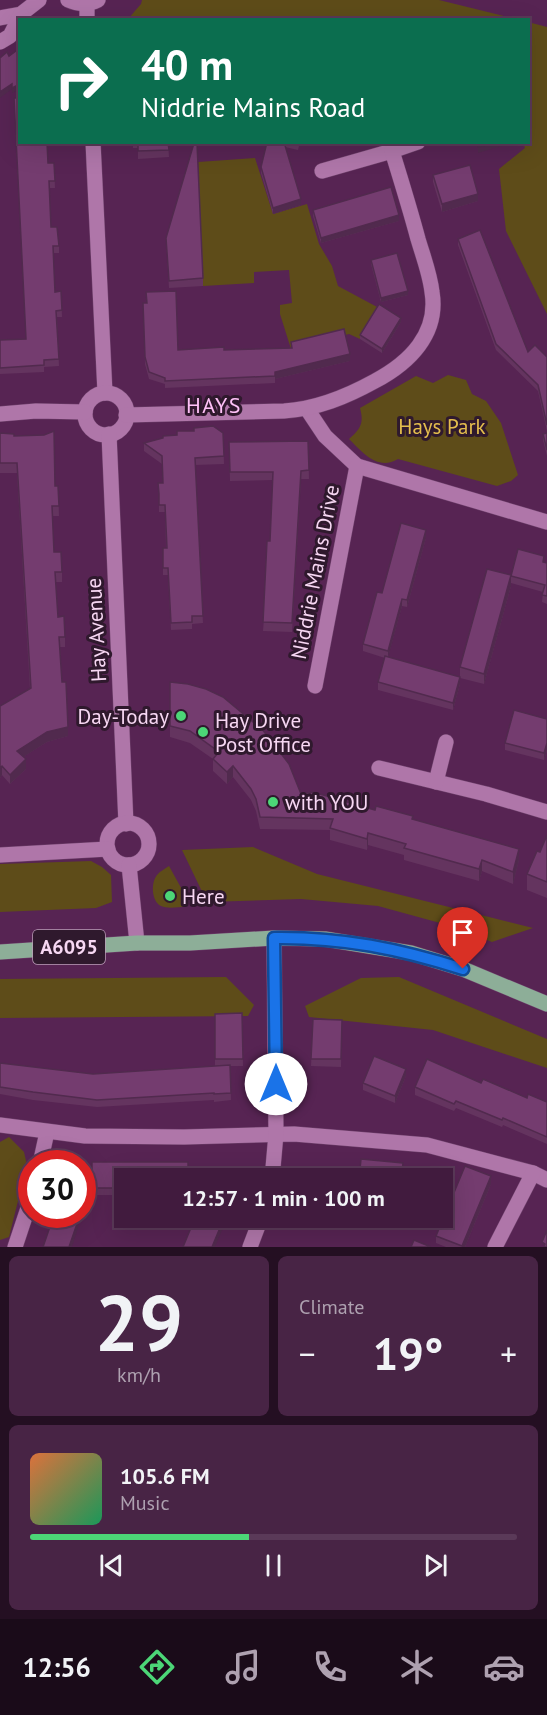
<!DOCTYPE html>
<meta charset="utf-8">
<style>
:root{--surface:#411b3e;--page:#482445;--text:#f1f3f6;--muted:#aea1b0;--line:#5a3958;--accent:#4cd677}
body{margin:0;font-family:"PT Sans",sans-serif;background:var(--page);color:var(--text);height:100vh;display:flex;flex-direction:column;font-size:22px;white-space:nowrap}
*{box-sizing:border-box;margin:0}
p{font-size:20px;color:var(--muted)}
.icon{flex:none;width:33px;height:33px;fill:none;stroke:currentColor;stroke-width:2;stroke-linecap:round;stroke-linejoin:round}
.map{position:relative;height:1247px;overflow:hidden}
.details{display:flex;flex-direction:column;gap:9px;padding:9px;background:#240f22;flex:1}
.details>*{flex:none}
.hud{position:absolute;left:18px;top:18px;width:512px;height:126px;border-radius:0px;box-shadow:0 6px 24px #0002,0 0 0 2px var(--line);background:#0b6e4f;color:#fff;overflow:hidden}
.speed{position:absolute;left:18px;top:1150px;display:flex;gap:12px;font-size:30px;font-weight:700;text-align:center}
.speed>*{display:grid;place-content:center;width:78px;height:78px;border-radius:50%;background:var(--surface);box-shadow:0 6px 24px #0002,0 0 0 2px var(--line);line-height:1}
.speed .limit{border:9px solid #d22;background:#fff;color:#111}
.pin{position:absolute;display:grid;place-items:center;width:51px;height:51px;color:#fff;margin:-62px -26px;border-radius:50% 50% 50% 0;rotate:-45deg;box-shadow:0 0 6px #0007}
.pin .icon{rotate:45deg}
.me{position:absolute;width:66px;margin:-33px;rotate:0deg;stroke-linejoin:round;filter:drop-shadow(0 0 4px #0008)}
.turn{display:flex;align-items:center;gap:21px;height:126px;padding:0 24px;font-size:27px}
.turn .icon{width:78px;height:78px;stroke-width:2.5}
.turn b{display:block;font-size:42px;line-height:51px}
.big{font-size:45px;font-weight:700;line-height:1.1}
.details .card{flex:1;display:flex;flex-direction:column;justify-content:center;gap:9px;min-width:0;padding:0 21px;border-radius:9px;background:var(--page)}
.details .dial{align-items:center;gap:0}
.dial b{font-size:78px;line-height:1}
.song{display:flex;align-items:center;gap:18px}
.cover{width:72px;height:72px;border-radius:9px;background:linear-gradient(135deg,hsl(20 70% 55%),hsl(150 70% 35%))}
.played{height:6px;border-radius:3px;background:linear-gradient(90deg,var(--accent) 45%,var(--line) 45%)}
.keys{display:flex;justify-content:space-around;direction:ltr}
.heat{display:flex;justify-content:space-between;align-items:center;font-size:33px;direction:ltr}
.details .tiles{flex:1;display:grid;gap:9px;grid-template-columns:1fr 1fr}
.card:last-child{grid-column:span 2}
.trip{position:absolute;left:114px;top:1168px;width:339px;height:60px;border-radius:0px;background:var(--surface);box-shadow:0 6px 24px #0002,0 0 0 2px var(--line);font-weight:700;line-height:60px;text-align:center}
.tab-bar{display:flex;height:96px;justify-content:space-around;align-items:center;background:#1a0b19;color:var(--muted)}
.tab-bar .icon{width:42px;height:42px}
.tab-bar .selected{color:var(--accent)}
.tab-bar b{font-size:27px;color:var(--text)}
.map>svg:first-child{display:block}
.green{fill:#5e4c19}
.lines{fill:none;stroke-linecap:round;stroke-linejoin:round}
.pedestrian-casing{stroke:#6f426c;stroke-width:16}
.minor-casing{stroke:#6f426c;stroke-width:16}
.primary-casing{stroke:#6f426c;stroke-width:16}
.pedestrian{stroke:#af76a9;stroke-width:15}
.minor{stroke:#af76a9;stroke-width:15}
.primary{stroke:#8dae98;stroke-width:15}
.wall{fill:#64345f}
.shaded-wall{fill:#512a4e}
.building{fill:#743c6f;stroke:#512a4e;stroke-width:1.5}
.route-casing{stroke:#114b97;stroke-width:15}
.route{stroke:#1a73e8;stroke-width:10}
.poi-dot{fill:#4cd677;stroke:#2f192d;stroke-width:2}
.labels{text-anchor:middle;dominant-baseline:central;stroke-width:6;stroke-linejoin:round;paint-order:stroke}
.shield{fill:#2f192d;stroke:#bb9eb8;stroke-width:1.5}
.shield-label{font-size:20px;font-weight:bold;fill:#f7d7f3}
.park-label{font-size:21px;fill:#e3bd4d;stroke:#2f192d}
.street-label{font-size:21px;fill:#f7d7f3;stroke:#2f192d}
.poi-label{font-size:21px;fill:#f7d7f3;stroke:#2f192d;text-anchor:start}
.neighbourhood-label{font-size:22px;letter-spacing:1.5px;fill:#ffc1f8;stroke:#2f192d}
</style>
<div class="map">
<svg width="547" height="1247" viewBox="0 0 547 1247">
<rect width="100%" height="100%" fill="#572453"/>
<g class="green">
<polygon points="142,0 439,0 516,19 128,19 141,4"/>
<polygon points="528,22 547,27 547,314 506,231 499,169 525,148 523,143 528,142"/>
<polygon points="255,158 273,214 307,204 319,244 332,266 338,286 379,308 360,339 349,334 291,349 280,314 280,305 292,303 289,270 254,272 254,283 203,286 198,162"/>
<path d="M448 375 466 380 472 394 486 401 501 423 518 475 511 481 497 486 398 459C378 471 363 453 349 439 361 429 364 423 360 408L416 376 433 383Z"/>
<polygon points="253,847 317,874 533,928 492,942 451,926 378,906 301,899 207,902 182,850"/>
<polygon points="91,861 102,867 111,875 112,902 96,908 0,912 0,864"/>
<path d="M169 866 185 895V907C178 907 167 909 161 906 151 901 151 882 157 875 160 871 165 869 169 866Z"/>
<polygon points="226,977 254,1005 248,1016 0,1018 0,979"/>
<polygon points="399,977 547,1039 547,1068 433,1030 309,1017 305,1006 361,978"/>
<polygon points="9,1137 24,1152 27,1165 9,1237 0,1240 0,1142"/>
</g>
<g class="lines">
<defs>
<g id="pedestrian">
<polyline points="0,18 21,14 39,0"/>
<polyline points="0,42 10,36 21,14"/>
</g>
<g id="minor">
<path d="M68 0C79 5 88 5 98 0"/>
<polyline points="87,4 87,20"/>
<polyline points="93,142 105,393"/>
<polyline points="322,171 392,151"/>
<circle cx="106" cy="414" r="21"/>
<polyline points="307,409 325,436 357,466 547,522"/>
<polyline points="0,414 36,411 85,412"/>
<path d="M126 415 284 411C317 409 346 397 375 381 409 363 439 334 432 292 430 274 423 256 418 239 410 209 401 180 392 151L418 142"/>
<polyline points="109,434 126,824"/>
<polyline points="315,686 357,466"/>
<polyline points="379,768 486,794 547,812"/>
<polyline points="436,782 446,742"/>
<circle cx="128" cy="844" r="21"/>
<polyline points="0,855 108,849"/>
<polyline points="129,865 137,943"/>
<polyline points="0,1125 85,1136 184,1137 294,1134 427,1145 533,1173 547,1180"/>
<polyline points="40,1164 47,1132"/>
<polyline points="272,1179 276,1134 274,938"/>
<polyline points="15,1247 32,1196"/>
<polyline points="250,1247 261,1218"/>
<polyline points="495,1247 533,1173"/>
</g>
<polyline id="primary" points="0,952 137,943 190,943 274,938 325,939 411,953 463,969 547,1004"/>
</defs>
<use href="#pedestrian" class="pedestrian-casing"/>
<use href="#minor" class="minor-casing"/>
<use href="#primary" class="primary-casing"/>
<use href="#pedestrian" class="pedestrian"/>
<use href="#minor" class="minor"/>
<use href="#primary" class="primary"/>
</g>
<g class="wall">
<polygon points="133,142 168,142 169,157 138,159 138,148 133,148"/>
<polygon points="267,142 300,142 298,150 285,147 301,205 273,214 261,173 261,167"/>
<polygon points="48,163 54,163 55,188 49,188 51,227 59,246 59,253 53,253 55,292 61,291 62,317 57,317 59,366 44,367 44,372 0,374 0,340 26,339"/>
<polygon points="433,175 478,201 442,212 433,182"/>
<polygon points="313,210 399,221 321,243 313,216"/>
<polygon points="166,238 203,278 203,286 169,288"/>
<polygon points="458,239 528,352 547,357 547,431 538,391 496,350 458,245"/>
<polygon points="371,260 408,295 381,302 371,264"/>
<polygon points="143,303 178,350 224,350 291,348 291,342 350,361 275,379 275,383 165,388 165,384 149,379 145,364"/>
<polygon points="401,322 382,353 360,339 360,335"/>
<polygon points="0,433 14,436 55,486 58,486 59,516 52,516 54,552 62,572 62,582 56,582 58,617 65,637 65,647 60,647 62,682 68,736 47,742 23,757 26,769 10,784 2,775 0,778 0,706 30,689 17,473 0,473"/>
<polygon points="223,433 224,464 195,465 203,623 192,624 192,629 171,630 168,575 163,575 163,548 166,548 165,512 159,512 159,501 163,483 162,464 144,451 144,443"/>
<polygon points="547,433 547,456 543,440 543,434"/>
<polygon points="308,441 309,479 301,479 292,632 263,631 270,541 273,480 230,481 229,442"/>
<polygon points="426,538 407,607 402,606 388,657 460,677 460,667 511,586 484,684 460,678 460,684 453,710 378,690 378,682 385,658 363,651 363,644"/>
<polygon points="544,562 547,563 547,604 542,602 543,592 511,583 511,576"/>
<polygon points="170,682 301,794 375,810 413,820 519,860 513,884 482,871 479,881 404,860 404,855 368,845 367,850 330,840 330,830 260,829 256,811 251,800 233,777 227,784 213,771 213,759 190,743 170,737"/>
<polygon points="547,719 547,750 544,760 505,750 505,743"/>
<polygon points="547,835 547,898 527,890 527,874 540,852"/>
<polygon points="242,1013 243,1066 230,1066 231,1100 214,1102 214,1100 97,1107 33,1100 0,1094 0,1063 93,1074 215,1066 215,1014"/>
<polygon points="313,1019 342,1020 341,1067 311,1066"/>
<polygon points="406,1076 395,1103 363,1090 363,1083"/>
<polygon points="481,1083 527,1098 547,1102 547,1144 503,1125 502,1127 456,1108 454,1111 415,1095 415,1087"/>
<polygon points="92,1162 124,1179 124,1195 92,1195"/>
<polygon points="491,1184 465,1247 446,1247 436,1243 436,1236"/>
<polygon points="300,1218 329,1218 327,1229 300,1226"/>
</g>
<g class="shaded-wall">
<polygon points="12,84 12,89 0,98 0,92"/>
<polygon points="20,84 20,90 12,93 12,88"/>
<polygon points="495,142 505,142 505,145 478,153 478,147"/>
<polygon points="478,194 478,201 442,212 442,204"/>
<polygon points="301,199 301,205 273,214 273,208"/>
<polygon points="399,215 399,221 321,243 321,238"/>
<polygon points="408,291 408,295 381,302 381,298"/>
<polygon points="401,318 401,322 382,353 382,349"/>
<polygon points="350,354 350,361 275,379 275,372"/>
<polygon points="426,530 426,538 407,607 407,600"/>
<polygon points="511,575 511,586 484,684 484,674"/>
<polygon points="402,599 402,606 388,658 388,651"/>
<polygon points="460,677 460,684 453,710 453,703"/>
<polygon points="68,727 68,736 47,742 17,761 17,751 47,732"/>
<polygon points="547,743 547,750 544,760 544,753"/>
<polygon points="26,759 26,769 10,784 10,775"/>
<polygon points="2,766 2,775 0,778 0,768"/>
<polygon points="233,766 233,777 227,784 227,772"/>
<polygon points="368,833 368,845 367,850 367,839"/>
<polygon points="519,849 519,860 513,884 513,872"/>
<polygon points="482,860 482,871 479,881 479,869"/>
<polygon points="406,1069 406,1076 395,1103 395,1096"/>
<polygon points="491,1176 491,1184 465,1247 462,1247"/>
<polygon points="85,1199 85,1206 82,1215 82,1208"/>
<polygon points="80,1215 82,1215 72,1247 69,1247"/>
<polygon points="224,1218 225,1218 225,1223 215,1247 212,1247"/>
</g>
<g class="building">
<polygon points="20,48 20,84 12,88 12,84 0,92 0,58 7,52 9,56"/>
<polygon points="14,98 20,98 20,142 47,142 48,163 54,163 55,181 49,181 51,227 57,227 59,246 53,246 55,292 61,291 62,310 56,311 59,359 44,360 44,365 0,368 0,340 26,339"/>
<polygon points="138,142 168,142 169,150 138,151"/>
<polygon points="267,142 284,142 301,199 273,208 261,167"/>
<polygon points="477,142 495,142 478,147"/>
<polygon points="194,143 197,143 203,278 169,281 166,238"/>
<polygon points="470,165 478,194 442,204 433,175"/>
<polygon points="391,187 399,215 321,238 313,210"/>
<polygon points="480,230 528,352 535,345 547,357 547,425 538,385 496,344 458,239"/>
<polygon points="397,253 408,291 381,298 371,260"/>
<polygon points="176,291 178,350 224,347 224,350 292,348 291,342 344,329 350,354 275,372 275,376 165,381 165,378 149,372 145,357 143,303 147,303 146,292"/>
<polygon points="379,304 401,318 382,349 360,335"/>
<polygon points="213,426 223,433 224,456 195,458 203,616 192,616 192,622 171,623 168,568 163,568 163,548 167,548 165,505 159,505 159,494 158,483 163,483 162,456 144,443 163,438 163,436 177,435 177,431 194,431 194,428"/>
<polygon points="54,431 55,486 58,486 59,506 52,506 54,552 61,552 62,572 55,572 58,617 64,616 65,637 59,637 62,682 66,682 68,727 47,732 17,751 26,759 10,775 2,766 0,768 0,706 31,688 17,463 0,463 0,433 14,434 14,436 44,435"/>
<polygon points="547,433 547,450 543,434"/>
<polygon points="308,441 309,470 301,471 292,623 263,622 267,541 270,541 273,472 230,472 229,442"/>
<polygon points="401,523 426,530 407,600 402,599 388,651 363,644 377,592 382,593"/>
<polygon points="518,549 544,556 543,562 547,563 547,596 542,595 545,585 511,576"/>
<polygon points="487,569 511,575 484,674 460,667"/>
<polygon points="385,656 460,677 453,703 378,682"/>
<polygon points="170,682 188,684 206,689 223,697 253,722 255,720 289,764 301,794 313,792 375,810 376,806 413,816 412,819 519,849 513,872 482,860 479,869 404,848 406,844 368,833 367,839 330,828 333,819 260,817 256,799 251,789 233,766 227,772 213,759 219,752 190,731 170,726"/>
<polygon points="514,710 547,719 547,743 544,753 505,743"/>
<polygon points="547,835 547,882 527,874 537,851 540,852"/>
<polygon points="242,1013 243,1059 215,1059 215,1014"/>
<polygon points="313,1019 342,1020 341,1059 311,1059"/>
<polygon points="374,1056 406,1069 395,1096 363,1083"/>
<polygon points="427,1059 481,1083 483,1079 527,1098 528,1094 547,1102 547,1137 503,1118 502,1120 456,1101 454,1104 415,1087"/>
<polygon points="0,1063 93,1074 230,1065 231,1093 214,1094 214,1093 97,1100 33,1092 0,1087"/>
<polygon points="361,1159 403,1163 401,1179 359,1179"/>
<polygon points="92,1162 188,1162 188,1179 124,1179 124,1188 92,1188"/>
<polygon points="465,1166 491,1176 462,1246 436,1236"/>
<polygon points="305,1168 333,1171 332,1179 304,1179"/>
<polygon points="82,1198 85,1199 82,1208"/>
<polygon points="54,1215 80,1215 69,1247 43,1247"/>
<polygon points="195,1218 224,1218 212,1247 183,1247"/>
<polygon points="300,1218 328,1218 327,1222"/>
<polygon points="547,1230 547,1247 544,1247 545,1244 542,1242"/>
<polygon points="414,1240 431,1247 411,1247"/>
</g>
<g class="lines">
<defs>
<path id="route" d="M276 1084 274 938C342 937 400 949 463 969"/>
</defs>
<use href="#route" class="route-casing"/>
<use href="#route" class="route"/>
</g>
<g class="poi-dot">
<circle cx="181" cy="716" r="6"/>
<circle cx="203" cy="732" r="6"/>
<circle cx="273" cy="802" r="6"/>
<circle cx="170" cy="896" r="6"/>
</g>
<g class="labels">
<rect class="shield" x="33" y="930" width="72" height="34" rx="4.5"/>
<g class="shield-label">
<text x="69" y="947">A6095</text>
</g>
<g class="park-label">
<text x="442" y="426">Hays Park</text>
</g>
<g class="street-label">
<text transform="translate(315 572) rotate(-79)">Niddrie Mains Drive</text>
<text transform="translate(96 630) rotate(-93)">Hay Avenue</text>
</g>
<g class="poi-label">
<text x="169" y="716" text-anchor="end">Day-Today</text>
<text x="215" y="720">Hay Drive<tspan x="215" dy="24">Post Office</tspan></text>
<text x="285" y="802">with YOU</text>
<text x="182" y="896">Here</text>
</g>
<g class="neighbourhood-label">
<text x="214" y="405">HAYS</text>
</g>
</g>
</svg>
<div class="speed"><div class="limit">30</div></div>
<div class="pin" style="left:463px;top:969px;background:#d93025"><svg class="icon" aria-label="arrive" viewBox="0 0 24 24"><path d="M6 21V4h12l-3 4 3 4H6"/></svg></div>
<svg class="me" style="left:276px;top:1084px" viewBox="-20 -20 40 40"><circle r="19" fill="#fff"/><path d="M0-13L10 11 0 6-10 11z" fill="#1a73e8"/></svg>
<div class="trip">12:57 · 1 min · 100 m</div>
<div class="hud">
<div class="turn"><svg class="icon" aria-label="right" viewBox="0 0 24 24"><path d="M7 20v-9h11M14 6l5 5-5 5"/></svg><div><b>40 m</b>Niddrie Mains Road</div></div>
</div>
</div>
<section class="details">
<div class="tiles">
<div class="card dial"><b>29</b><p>km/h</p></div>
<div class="card"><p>Climate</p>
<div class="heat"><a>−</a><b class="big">19°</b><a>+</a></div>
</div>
<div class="card">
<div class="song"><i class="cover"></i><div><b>105.6 FM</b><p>Music</p></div></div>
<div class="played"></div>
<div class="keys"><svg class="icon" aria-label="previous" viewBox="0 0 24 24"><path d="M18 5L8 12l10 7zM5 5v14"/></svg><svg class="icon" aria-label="pause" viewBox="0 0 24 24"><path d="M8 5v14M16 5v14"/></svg><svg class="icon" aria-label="next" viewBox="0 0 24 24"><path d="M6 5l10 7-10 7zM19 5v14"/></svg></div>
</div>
</div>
</section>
<nav class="tab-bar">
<b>12:56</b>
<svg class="icon selected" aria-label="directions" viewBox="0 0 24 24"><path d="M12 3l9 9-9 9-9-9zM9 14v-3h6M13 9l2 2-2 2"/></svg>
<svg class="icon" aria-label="music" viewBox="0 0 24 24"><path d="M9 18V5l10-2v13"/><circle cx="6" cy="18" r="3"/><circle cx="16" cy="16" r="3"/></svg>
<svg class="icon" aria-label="phone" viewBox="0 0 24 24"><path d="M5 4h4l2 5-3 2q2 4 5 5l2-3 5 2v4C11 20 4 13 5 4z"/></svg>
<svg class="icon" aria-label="climate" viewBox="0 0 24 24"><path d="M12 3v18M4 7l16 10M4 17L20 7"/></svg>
<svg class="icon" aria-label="car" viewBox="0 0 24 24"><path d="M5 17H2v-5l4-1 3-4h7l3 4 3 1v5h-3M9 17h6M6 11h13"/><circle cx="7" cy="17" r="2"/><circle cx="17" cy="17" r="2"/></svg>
</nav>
